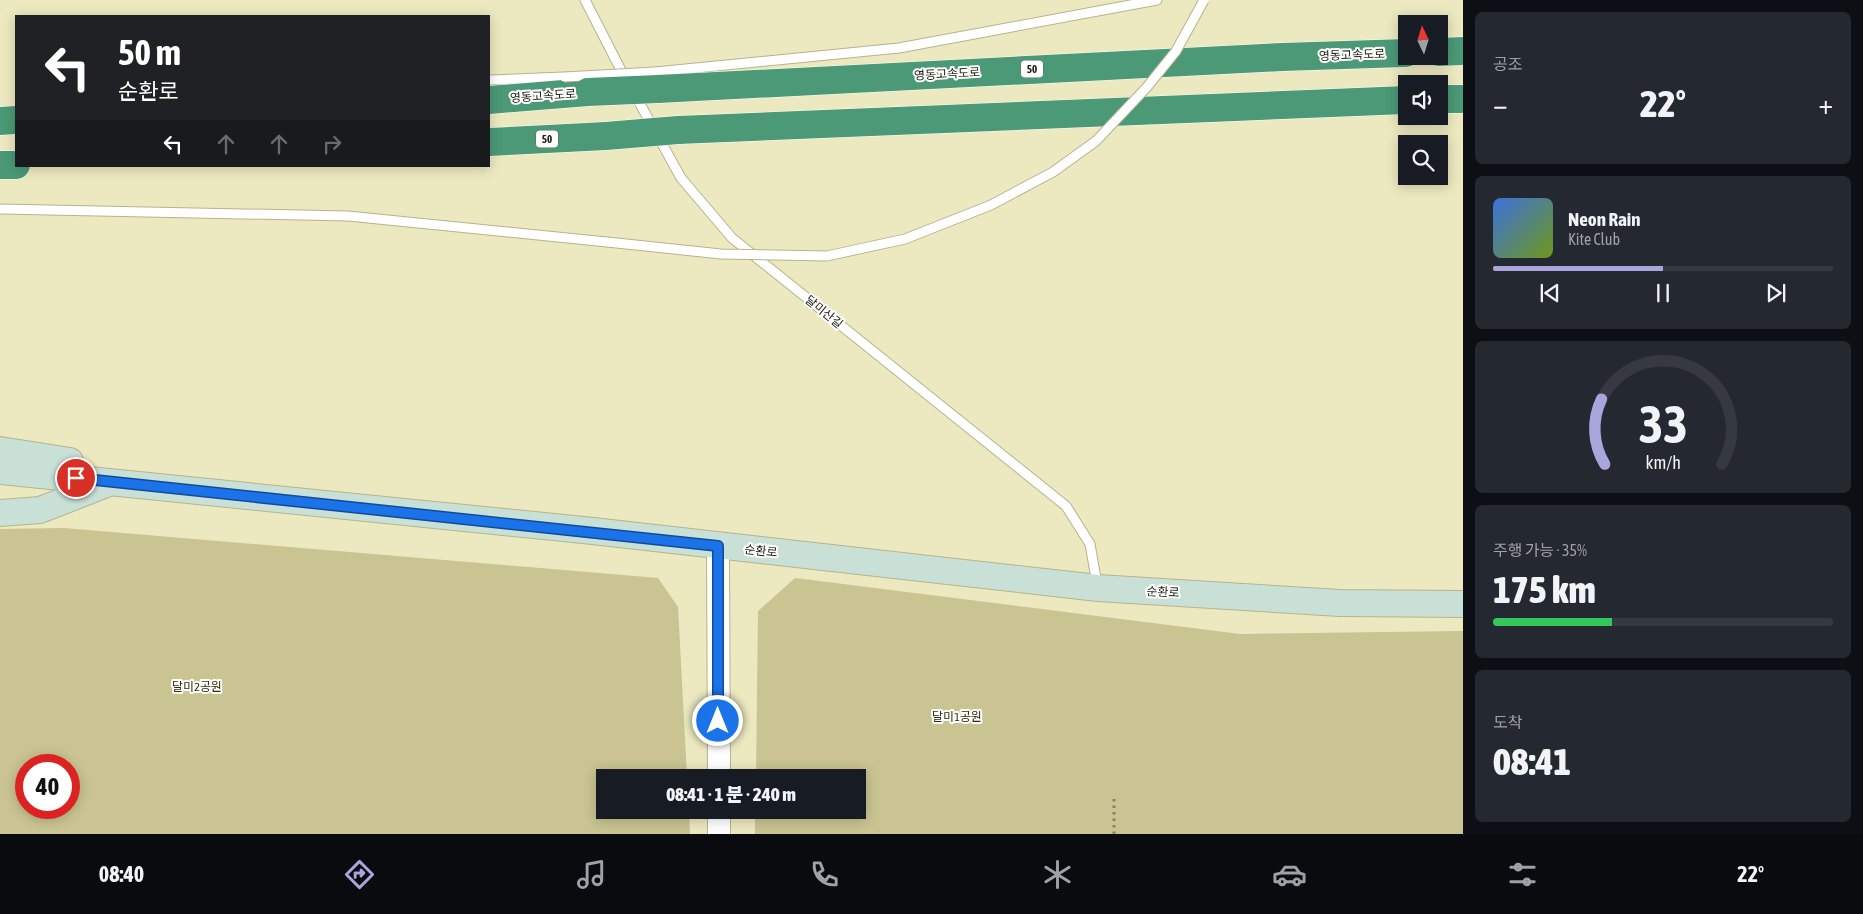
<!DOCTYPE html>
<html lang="ko">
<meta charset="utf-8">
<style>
:root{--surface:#171b24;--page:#242831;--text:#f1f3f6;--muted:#9ea1a6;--line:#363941;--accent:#aaa5dc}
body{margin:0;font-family:"Asap Condensed","Noto Sans KR",sans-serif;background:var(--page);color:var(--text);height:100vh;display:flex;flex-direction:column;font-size:19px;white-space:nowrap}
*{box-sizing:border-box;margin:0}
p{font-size:16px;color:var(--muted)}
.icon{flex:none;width:28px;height:28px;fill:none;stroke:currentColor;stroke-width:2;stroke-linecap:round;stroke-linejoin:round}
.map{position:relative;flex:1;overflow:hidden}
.details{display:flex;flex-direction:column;gap:12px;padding:12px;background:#0d0f14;width:400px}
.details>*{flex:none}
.banner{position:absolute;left:15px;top:15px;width:475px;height:152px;border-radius:0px;box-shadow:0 2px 12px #0003;background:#202124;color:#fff;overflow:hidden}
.needle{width:32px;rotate:356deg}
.buttons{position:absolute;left:1398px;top:15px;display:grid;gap:10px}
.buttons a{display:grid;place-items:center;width:50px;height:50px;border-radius:0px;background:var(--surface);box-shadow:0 2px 12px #0003;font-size:25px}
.speed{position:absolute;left:15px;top:754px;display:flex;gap:10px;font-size:25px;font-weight:700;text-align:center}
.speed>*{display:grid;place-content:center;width:65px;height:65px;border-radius:50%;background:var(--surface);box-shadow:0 2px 12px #0003;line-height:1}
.speed .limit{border:8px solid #d22;background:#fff;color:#111}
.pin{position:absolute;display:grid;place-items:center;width:42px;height:42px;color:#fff;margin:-21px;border:2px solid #fff;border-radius:50%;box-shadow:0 1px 5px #0007}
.me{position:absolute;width:55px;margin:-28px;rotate:0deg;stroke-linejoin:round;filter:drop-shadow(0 0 4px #0008)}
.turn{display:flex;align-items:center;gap:18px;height:105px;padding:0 20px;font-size:22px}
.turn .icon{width:65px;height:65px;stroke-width:2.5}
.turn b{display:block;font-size:35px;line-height:42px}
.lanes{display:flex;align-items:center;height:48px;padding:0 20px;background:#0003;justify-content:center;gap:25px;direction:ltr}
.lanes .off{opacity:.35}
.big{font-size:38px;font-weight:800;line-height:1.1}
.details .card{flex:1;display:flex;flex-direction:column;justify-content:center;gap:8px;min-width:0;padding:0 18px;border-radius:8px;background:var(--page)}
.details .dial{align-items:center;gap:0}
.dial svg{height:130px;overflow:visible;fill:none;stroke:var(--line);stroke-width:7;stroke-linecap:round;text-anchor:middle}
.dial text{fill:var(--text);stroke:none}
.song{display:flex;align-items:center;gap:15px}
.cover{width:60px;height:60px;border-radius:8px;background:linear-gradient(135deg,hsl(220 70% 55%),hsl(80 70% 35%))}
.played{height:5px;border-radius:2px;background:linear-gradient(90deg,var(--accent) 50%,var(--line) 50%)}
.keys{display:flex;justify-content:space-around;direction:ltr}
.heat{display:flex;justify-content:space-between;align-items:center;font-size:28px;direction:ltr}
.charge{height:8px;border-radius:4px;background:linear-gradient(90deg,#34c759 35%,var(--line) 0)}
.trip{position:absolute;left:596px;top:769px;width:270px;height:50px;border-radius:0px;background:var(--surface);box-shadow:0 2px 12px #0003;font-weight:800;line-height:50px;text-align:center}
.menu{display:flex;height:80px;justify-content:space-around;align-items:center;background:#090b0e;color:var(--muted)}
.menu .icon{width:35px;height:35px}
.menu .current{color:var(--accent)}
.menu b{font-size:22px;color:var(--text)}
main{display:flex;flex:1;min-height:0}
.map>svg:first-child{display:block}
.green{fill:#c9c491;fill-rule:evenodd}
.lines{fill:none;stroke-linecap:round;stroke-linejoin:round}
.service-casing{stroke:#b7b38c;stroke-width:11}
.tertiary-casing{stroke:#b7b38c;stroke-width:24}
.secondary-casing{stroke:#b7b38c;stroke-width:28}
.motorway-casing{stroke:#fff;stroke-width:29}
.path{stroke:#868367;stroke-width:3;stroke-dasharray:2.5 4;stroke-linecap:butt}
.service{stroke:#fff;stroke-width:9}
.tertiary{stroke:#fff;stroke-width:22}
.secondary{stroke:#c9e0d6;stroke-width:26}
.motorway{stroke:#4b9976;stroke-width:28}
.service-bridge-casing{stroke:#b7b38c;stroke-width:11;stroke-linecap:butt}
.motorway-bridge-casing{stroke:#fff;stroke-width:29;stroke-linecap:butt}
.service-bridge{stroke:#fff;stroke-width:9}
.motorway-bridge{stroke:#4b9976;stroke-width:28}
.route-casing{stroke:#114b97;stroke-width:12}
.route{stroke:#1a73e8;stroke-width:9}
.labels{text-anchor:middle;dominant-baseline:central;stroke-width:4;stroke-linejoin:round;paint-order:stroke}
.shield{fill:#fff;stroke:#656459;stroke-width:1}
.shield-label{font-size:11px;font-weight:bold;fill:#232112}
.street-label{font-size:12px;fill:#232112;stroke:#fff}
.park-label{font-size:12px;fill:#2f2b06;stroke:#fff}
</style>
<main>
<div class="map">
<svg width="1463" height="834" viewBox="0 0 1463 834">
<rect width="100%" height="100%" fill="#ece8bf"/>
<g class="green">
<path d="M64 528 658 578 678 607 687 777 605 778V810H689L690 834H0V529ZM26 765H69V808H26Z"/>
<polygon points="795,578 1240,634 1463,631 1463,834 755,834 755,810 858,810 858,778 756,777 758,611"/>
</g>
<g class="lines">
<defs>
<g id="service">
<polyline points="585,0 626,80"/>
<polyline points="655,72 899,48 1157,0"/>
<polyline points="489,80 564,77"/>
<polyline points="634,93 681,178 732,238 1066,506 1090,544 1097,584"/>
<polyline points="0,209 348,216 607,242"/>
</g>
<g id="tertiary">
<polyline points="718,546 719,778"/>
<polyline points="719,810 719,834"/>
</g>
<g id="secondary">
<polyline points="0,450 70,461"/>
<polyline points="0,471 593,531 1098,588 1340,603 1463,604"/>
<polyline points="0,513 40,510 109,483"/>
</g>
<g id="motorway">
<polyline points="1439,52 1463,51"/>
<polyline points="658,89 1282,57 1406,53"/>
<polyline points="1439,99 1463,99"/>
<polyline points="489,100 588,92"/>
<polyline points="0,121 16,120"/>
<polyline points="678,130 1406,100"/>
<polyline points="489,142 606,136"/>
<polyline points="0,165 16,165"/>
</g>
</defs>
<use href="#service" class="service-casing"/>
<use href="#tertiary" class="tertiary-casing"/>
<use href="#secondary" class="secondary-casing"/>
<use href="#motorway" class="motorway-casing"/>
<polyline class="path" points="1114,834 1114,795"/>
<use href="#service" class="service"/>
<use href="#tertiary" class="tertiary"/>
<use href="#secondary" class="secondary"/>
<use href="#motorway" class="motorway"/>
<defs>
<g id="service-bridge">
<polyline points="564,77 655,72"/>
<polyline points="607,242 721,254 827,256 905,239 991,205 1053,172 1096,141 1147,87 1176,51 1204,0"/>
</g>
<g id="motorway-bridge">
<polyline points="588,92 658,89"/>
<polyline points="606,136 678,130"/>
</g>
</defs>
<use href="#service-bridge" class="service-bridge-casing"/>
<use href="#motorway-bridge" class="motorway-bridge-casing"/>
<use href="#service-bridge" class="service-bridge"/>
<use href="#motorway-bridge" class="motorway-bridge"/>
</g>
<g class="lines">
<defs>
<polyline id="route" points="76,478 718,546 718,721"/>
</defs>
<use href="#route" class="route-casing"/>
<use href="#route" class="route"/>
</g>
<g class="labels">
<g class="shield">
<rect x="1021" y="60.5" width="22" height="17" rx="4"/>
<rect x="536" y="130.5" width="22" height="17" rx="4"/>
</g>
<g class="shield-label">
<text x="1032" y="69">50</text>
<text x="547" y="139">50</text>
</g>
<g class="street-label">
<text transform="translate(1352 55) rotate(-2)">영동고속도로</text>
<text transform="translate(947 74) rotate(-3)">영동고속도로</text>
<text transform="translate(543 96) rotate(-4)">영동고속도로</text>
<text transform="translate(824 312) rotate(39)">달미산길</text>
<text transform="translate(761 551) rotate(6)">순환로</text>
<text transform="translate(1163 592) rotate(3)">순환로</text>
</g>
<g class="park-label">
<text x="197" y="687">달미2공원</text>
<text x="957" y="717">달미1공원</text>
</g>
</g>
</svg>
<div class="buttons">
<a><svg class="needle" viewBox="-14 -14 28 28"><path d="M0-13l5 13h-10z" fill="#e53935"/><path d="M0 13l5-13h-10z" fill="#9ea1a6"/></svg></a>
<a><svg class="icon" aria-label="sound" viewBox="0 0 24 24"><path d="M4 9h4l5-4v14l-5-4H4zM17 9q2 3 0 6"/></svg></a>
<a><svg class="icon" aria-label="search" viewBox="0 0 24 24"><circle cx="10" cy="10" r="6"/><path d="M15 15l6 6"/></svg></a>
</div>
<div class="speed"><div class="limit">40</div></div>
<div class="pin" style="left:76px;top:478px;background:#d93025"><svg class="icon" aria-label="arrive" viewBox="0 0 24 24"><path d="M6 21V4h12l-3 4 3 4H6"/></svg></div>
<svg class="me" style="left:718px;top:721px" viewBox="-20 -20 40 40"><circle r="17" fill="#1a73e8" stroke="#fff" stroke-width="3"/><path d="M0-11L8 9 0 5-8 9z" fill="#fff"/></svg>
<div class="trip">08:41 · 1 분 · 240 m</div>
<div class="banner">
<div class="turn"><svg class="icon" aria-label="left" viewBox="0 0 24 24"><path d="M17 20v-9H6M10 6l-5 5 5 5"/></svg><div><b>50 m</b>순환로</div></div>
<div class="lanes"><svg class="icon" aria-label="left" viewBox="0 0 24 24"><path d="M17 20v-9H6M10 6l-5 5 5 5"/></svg><svg class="icon off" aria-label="ahead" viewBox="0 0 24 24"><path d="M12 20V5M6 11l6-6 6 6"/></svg><svg class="icon off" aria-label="ahead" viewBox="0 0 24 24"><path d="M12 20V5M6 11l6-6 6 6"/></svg><svg class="icon off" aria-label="right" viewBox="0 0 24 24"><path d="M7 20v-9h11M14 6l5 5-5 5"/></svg></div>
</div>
</div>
<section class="details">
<div class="card"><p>공조</p>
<div class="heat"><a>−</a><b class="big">22°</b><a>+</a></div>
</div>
<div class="card">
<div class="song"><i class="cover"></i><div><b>Neon Rain</b><p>Kite Club</p></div></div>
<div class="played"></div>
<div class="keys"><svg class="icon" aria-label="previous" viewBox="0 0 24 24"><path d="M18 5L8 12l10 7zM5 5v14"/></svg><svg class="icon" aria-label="pause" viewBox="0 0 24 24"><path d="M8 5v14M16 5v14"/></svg><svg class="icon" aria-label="next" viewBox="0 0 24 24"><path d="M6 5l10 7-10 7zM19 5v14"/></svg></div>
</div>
<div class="card dial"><svg viewBox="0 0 100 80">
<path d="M14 69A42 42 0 1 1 86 69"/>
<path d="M14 69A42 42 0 0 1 12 29" stroke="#aaa5dc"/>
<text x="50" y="56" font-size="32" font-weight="700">33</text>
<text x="50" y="72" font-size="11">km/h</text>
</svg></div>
<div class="card"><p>주행 가능 · 35%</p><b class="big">175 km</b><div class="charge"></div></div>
<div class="card"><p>도착</p><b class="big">08:41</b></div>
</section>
</main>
<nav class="menu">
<b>08:40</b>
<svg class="icon current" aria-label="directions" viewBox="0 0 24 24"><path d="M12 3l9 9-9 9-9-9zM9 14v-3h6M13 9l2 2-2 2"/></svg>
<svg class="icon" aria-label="music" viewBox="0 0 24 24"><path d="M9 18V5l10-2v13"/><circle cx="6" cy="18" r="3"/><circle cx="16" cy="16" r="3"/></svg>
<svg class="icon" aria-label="phone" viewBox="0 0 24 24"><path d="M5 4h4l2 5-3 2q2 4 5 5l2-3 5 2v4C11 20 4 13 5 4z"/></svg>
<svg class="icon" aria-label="climate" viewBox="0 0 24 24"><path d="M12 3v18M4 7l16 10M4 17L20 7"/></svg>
<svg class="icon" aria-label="car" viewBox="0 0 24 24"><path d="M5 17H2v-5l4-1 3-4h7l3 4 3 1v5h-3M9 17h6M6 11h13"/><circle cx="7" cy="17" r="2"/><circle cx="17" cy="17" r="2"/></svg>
<svg class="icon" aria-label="filters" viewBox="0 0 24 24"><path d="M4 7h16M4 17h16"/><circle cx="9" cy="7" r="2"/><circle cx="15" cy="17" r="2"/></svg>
<b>22°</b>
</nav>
